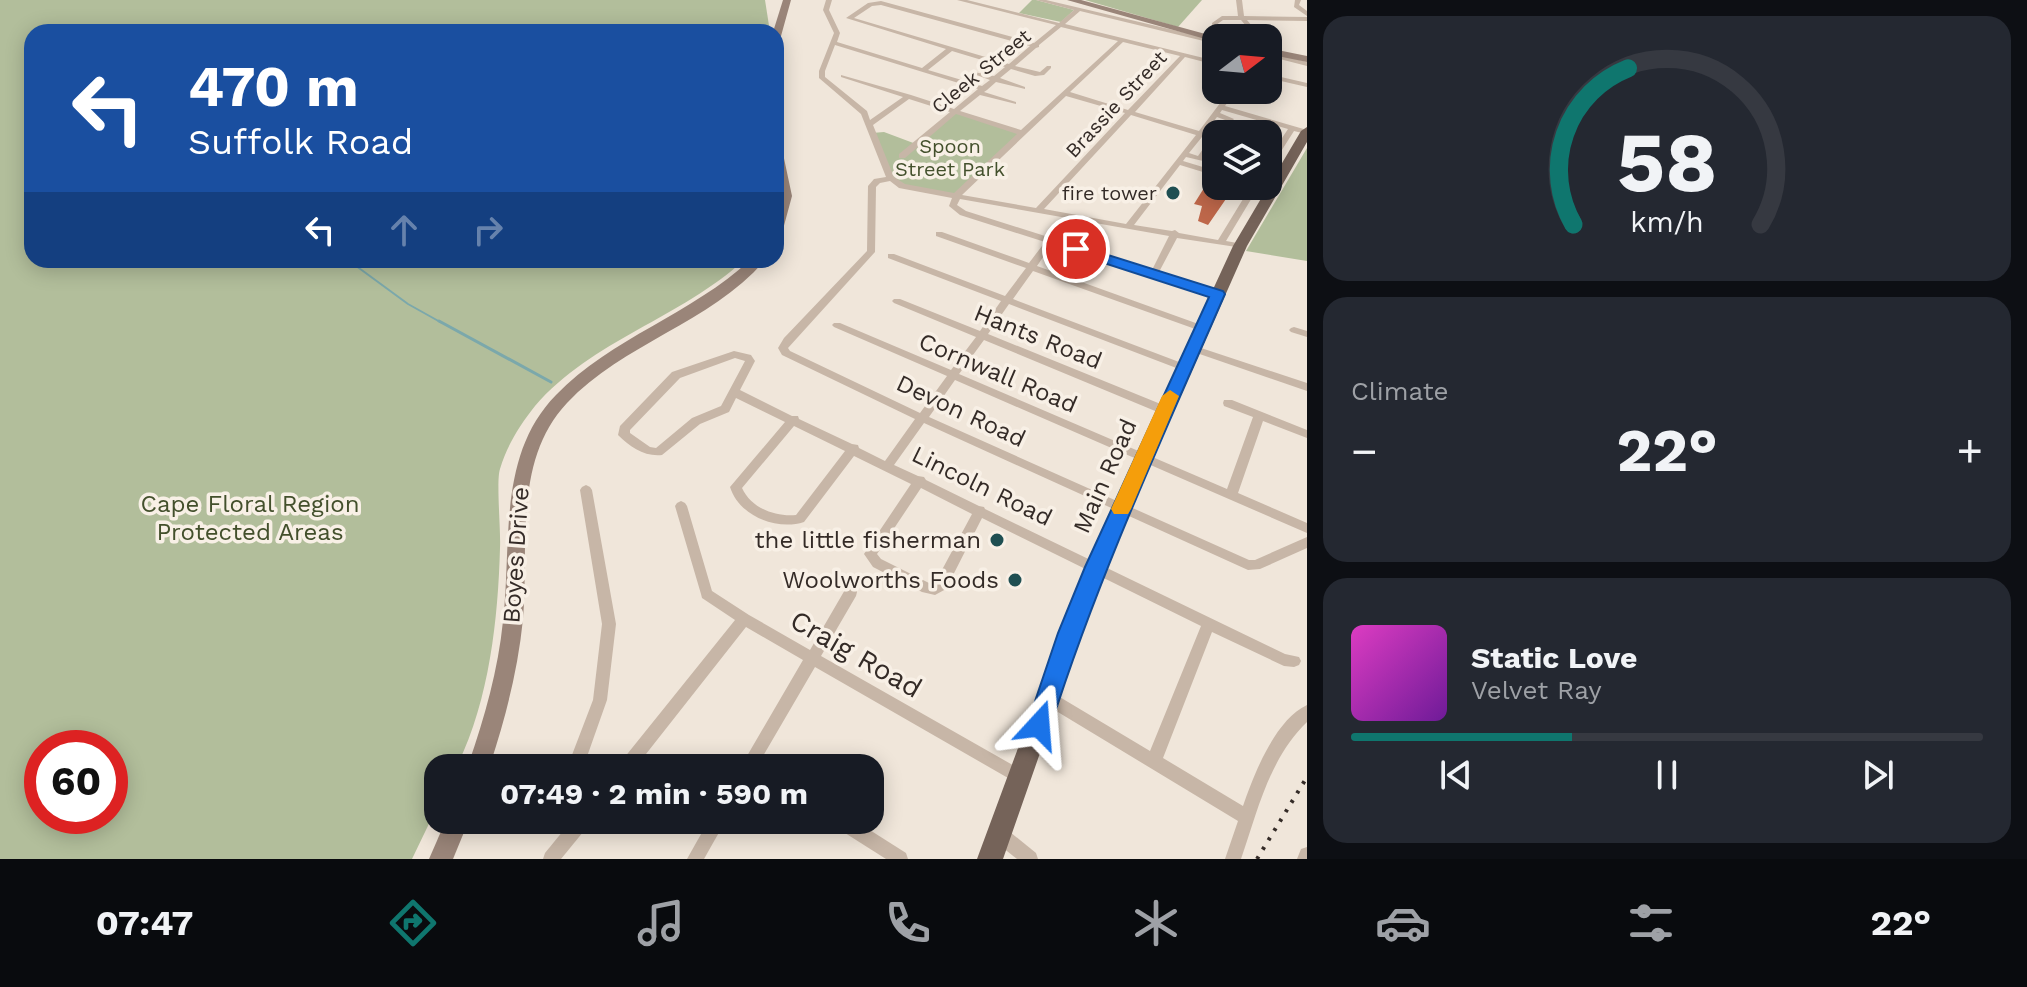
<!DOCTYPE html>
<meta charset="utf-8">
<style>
:root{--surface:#171b24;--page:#242831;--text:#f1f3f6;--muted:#9ea1a6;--line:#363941;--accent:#0f766e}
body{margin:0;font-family:"Work Sans",sans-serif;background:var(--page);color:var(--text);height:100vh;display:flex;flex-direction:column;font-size:30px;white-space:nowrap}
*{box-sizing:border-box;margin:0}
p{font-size:26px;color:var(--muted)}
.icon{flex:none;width:44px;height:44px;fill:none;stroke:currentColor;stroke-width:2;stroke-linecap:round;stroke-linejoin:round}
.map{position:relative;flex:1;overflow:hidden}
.side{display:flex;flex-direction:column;gap:16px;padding:16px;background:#0d0f14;width:720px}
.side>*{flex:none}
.hud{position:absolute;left:24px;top:24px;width:760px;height:244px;border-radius:24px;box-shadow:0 4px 20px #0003;background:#1a4fa0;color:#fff;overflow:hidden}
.needle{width:52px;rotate:74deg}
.tools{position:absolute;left:1202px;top:24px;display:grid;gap:16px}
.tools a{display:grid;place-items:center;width:80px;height:80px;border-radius:16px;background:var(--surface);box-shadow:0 4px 20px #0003;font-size:40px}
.speed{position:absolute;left:24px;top:730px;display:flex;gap:16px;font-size:40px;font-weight:700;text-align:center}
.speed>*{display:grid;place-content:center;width:104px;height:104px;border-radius:50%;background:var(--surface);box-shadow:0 4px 20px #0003;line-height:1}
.speed .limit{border:12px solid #d22;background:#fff;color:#111}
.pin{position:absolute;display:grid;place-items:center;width:68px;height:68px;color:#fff;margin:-34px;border:4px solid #fff;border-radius:50%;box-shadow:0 2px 8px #0007}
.me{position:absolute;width:88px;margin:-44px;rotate:19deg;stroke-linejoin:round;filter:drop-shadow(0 0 6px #0008)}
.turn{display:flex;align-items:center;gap:28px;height:168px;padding:0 32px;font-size:36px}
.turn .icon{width:104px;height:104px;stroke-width:2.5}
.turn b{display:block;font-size:56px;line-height:68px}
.lanes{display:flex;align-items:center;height:76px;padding:0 32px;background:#0003;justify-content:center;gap:40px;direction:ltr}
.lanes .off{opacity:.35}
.big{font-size:60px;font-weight:700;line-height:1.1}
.side .tile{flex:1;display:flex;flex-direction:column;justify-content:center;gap:12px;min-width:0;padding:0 28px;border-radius:24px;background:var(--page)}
.side .dial{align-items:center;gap:0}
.dial svg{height:208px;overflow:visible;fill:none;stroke:var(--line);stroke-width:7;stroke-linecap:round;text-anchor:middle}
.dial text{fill:var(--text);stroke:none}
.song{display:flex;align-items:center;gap:24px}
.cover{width:96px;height:96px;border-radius:12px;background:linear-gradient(135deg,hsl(310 70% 55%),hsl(280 70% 35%))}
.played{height:8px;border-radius:4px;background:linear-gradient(90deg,var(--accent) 35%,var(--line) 35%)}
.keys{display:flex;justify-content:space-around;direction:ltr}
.heat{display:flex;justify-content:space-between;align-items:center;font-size:44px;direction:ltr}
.trip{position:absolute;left:424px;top:754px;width:460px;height:80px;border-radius:24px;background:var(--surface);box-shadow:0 4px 20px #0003;font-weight:700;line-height:80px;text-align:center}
.tabs{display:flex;height:128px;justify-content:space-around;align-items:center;background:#090b0e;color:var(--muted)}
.tabs .icon{width:56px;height:56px}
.tabs .on{color:var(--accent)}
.tabs b{font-size:36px;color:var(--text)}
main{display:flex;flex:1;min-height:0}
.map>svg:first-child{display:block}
.green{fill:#b2be9b;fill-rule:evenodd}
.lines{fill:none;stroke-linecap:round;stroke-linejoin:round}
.stream-far1{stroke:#7ba8ab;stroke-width:2}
.stream{stroke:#7ba8ab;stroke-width:3}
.building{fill:#be674a}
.street{fill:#c7b6a7;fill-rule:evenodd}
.secondary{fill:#9a8579;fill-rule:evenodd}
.primary{fill:#756359;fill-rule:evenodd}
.rail{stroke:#342b27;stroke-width:4;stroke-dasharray:3 8;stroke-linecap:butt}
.route{fill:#1a73e8;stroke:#114b97;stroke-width:2}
.slow{fill:#f59e0b}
.poi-dot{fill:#1f4f52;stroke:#f8f0e6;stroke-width:3}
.labels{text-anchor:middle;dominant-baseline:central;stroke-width:7;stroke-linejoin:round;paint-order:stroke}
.far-street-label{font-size:20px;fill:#342b27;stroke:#f8f0e6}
.far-park-label{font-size:20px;fill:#43502c;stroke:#f8f0e6}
.far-poi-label{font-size:20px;fill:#342b27;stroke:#f8f0e6;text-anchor:end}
.street-label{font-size:24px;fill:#342b27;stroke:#f8f0e6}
.park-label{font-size:24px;fill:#43502c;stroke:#f8f0e6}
.poi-label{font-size:24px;fill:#342b27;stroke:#f8f0e6;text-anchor:end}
.near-street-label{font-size:28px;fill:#342b27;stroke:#f8f0e6}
</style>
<main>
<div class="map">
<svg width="1307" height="859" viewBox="0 0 1307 859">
<rect width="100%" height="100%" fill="#f0e6da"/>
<g class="green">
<path d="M0 0H765L770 32H32V260H744C681 318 592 340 535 406 520 425 507 445 500 469 496 481 501 531 500 548 498 621 489 702 456 768H438V805L412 859H0ZM42 748H110V816H42Z"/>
<polygon points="1032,0 1036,0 1074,10 1061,22 1019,13"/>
<polygon points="1085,0 1202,0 1178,27"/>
<polygon points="957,112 1022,133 958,197 905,187 893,181 872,133 884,132 916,144"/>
<polygon points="1307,148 1307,261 1246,251"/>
</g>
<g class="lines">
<polyline class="stream-far1" points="348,260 408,304 442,323"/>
<polyline class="stream" points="439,321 551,382"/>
</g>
<polygon class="building" points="1204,188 1228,196 1208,225 1198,221 1202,206 1194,204"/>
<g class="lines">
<g class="street">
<path d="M826 0H832L829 10 840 33 837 42 922 68 946 49 846 18 868 3 881 1 1034 43 1056 25 957 0H967L1059 23 1074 10 1036 0H1046L1216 40V44L1080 11 1065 24 1216 61V65L1185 57 1135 112 1199 131 1230 90H1237L1225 106 1307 130 1306 134 1294 131 1271 167H1268V159L1288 129 1222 110 1220 113 1234 119 1221 134H1216V141L1203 161 1186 157 1183 161 1216 171V176L1180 165 1134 225 1172 231 1175 230 1179 233 1218 240 1251 186H1259L1226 241 1243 244V248L1177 238 1159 272 1221 292V296H1215L1052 244 1037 266 1204 326 1206 328 1204 330H1198L1033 271 1013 299 1187 365 1188 367 1187 369H1179L1009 304 988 334 1168 407 1169 410 1168 413H1160L984 340 959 374 1227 489 1253 417 1224 406 1223 403 1224 400H1232L1307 430V438L1263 421 1238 493 1307 523V533L955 380 929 417 1249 560H1255L1307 537V548L1260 569 1248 570 924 423 894 465 918 476 924 477 926 480 979 506 984 507 985 509 1285 654 1299 657 1301 661 1299 665 1294 667 1284 666 1212 632 1163 758 1243 806C1254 774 1275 720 1307 705V722C1269 759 1258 810 1241 859H1225L1238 821 1043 703 1041 698 1043 693 1048 691 1053 693 1150 751 1201 626 982 518 946 589 935 595 922 592 873 567 864 554 911 484 854 456 804 522C777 531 739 516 730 487L785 422 736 398 729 412 700 424 662 455C645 457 630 447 618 435L620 426 672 372 734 351 751 355 755 361 740 390 792 416H798L799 419 852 444 858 445 859 448 885 461 915 419 782 355 778 348 784 338 867 251 868 186 874 179 886 177 861 114 819 78V71L834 33 823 10ZM881 5 1030 46 1009 64 854 18 872 6ZM1061 27 1118 41 1021 130 960 111 980 95 1016 104V102L984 92 987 90 996 82 1025 89V87L1000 78 1011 69 1035 76 1044 75 1051 68V66H1047L1040 72 1015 66 1036 48 1039 47V45ZM1123 42 1180 56 1128 110 1070 92ZM835 45 978 89 954 109 911 95 841 75V77L903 97 870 120 867 111 825 77V71ZM952 51 1005 67 994 76 974 72V74L990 80 982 86 928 70ZM1066 96 1125 113 1036 208 962 195ZM909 99 950 112 899 154V158H905L956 114 1017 134 954 193 905 184 894 177 873 125ZM1131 115 1196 135 1126 224 1044 209ZM1217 117 1225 120 1213 135 1205 133ZM1202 137 1210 139 1198 156 1189 153ZM890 181 899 188 952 198 949 206 960 215 1045 242 1029 263 942 232H936V236L1026 268 1005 296 894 254H888V258L1001 301 980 331 900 299H894L892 301 894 303 976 337 951 370 840 323H834L832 325 834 327 947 376 920 413 790 351 788 348 875 252 876 187 880 183ZM960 199 1169 236 1152 270 966 211 957 205ZM735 358 745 361 721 406 692 418 656 448 650 447 630 433V430L680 378ZM794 426 845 451 796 515C775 517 751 508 742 488ZM921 488 972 514 936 581 933 583H929L881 559 877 554Z"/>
<polygon points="1236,0 1242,0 1244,16 1307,17 1307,21 1247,20 1257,32 1253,38 1247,38 1251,32 1241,20 1223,20 1216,25 1212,25 1212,23 1222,16 1238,16"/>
<polygon points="1295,0 1301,0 1299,5 1307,11 1307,16 1294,7"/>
<polygon points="1268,52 1307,62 1307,66 1268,56"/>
<polygon points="1268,74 1307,83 1307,87 1268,78"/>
<polygon points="1294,327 1307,331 1307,337 1291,332 1289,330 1291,328"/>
<polygon points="1192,345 1307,383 1307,391 1188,350 1187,348 1188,346"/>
<polygon points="586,485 590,487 592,490 616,624 607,700 583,768 567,768 593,700 602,624 580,490 582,487"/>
<polygon points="681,501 685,503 687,506 712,591 749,615 810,650 846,588 851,586 856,588 857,592 856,596 821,656 1025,772 1028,777 1025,782 1020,785 1015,782 815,667 756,768 740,768 803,660 746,627 635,768 617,768 620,763 735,620 702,598 701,594 675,506 677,503"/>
<polygon points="572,820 590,820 588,826 561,859 543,859 545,853"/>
<polygon points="709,820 726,820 704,859 687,859"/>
<polygon points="832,820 854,820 906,853 908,859 886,859 834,826"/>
<polygon points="999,826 1005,828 1036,853 1038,859 1017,859 993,840 991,834 993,828"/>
<polygon points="1307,847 1307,859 1297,859 1301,849"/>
</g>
<g class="secondary">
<polygon points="783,0 791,0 781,36 776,39 776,32 773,32"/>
<polygon points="1067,0 1081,0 1220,38 1216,38 1216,42"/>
<polygon points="1268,48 1307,56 1307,62 1268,54"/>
<polygon points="776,146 782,149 792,196 782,233 776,237 776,211 780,196 776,176"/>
<path d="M750 260H765C711 323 623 343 567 403 513 460 529 548 523 619 518 670 505 720 489 768H467C484 720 498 671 503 621 512 544 497 455 556 395 611 338 692 314 750 260Z"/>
<polygon points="446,820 469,820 453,859 429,859"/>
</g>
<polygon class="primary" points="1307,127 1307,142 1247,246 1105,567 1003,859 977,859 1085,567 1233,246 1301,131"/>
<polyline class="rail" points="1257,859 1307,777"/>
</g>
<path class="route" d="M1076 245 1223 291 1225 294C1163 436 1098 577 1051 725L1047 733 1039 736 1030 733 1027 725 1058 633 1085 567 1209 297 1070 252 1068 249Z"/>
<polygon class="slow" points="1170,390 1179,396 1131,509 1128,514 1114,514 1111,509 1162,396"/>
<g class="poi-dot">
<circle cx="1173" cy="193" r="8"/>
<circle cx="997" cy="540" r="8"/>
<circle cx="1015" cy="580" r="8"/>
</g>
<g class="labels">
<g class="far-street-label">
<text transform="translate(981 71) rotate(-39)">Cleek Street</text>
<text transform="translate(1116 104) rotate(-47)">Brassie Street</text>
</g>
<g class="far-park-label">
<text x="950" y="146">Spoon<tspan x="950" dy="23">Street Park</tspan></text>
</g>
<g class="far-poi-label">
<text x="1157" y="193">fire tower</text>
</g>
<g class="street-label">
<text transform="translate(1038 337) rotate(22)">Hants Road</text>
<text transform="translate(998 373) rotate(23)">Cornwall Road</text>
<text transform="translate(961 411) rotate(25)">Devon Road</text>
<text transform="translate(1105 476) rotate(-66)">Main Road</text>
<text transform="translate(982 486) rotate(26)">Lincoln Road</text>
<text transform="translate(516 555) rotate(-86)">Boyes Drive</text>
</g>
<g class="park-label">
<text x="250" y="504">Cape Floral Region<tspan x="250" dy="28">Protected Areas</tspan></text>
</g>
<g class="poi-label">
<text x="981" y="540">the little fisherman</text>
<text x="999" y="580">Woolworths Foods</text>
</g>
<g class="near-street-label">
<text transform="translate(856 654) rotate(30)">Craig Road</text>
</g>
</g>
</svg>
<div class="tools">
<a><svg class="needle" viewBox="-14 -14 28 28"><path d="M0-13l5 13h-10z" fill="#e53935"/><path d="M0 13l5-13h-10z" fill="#9ea1a6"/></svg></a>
<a><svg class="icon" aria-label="layers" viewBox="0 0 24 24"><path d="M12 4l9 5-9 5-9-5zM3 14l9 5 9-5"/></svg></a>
</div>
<div class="speed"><div class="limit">60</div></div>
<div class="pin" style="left:1076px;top:249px;background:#d93025"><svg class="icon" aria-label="arrive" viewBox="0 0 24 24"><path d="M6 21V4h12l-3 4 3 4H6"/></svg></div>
<svg class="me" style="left:1039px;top:725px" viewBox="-20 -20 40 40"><path d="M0-17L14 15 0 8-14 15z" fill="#1a73e8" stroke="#fff" stroke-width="4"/></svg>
<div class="trip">07:49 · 2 min · 590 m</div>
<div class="hud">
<div class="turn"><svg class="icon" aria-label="left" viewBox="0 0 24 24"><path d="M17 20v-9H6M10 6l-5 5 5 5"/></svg><div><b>470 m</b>Suffolk Road</div></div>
<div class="lanes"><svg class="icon" aria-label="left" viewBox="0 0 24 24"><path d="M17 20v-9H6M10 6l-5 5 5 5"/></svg><svg class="icon off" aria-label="ahead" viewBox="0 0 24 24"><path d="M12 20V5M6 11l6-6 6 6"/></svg><svg class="icon off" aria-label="right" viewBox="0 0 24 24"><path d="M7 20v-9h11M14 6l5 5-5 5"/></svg></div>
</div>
</div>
<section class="side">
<div class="tile dial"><svg viewBox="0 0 100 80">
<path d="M14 69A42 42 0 1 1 86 69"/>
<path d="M14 69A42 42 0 0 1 35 9" stroke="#0f766e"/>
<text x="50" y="56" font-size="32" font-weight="700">58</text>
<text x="50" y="72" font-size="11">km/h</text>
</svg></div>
<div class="tile"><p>Climate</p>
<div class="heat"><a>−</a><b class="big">22°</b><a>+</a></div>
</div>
<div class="tile">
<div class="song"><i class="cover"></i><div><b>Static Love</b><p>Velvet Ray</p></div></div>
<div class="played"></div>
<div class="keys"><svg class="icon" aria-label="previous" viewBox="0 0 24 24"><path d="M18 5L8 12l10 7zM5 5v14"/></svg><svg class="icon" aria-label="pause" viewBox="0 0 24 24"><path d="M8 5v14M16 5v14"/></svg><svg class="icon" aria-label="next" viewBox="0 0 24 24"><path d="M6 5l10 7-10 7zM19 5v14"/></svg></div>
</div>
</section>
</main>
<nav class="tabs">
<b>07:47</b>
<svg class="icon on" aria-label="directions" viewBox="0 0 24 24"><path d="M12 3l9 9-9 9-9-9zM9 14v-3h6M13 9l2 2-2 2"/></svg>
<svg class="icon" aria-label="music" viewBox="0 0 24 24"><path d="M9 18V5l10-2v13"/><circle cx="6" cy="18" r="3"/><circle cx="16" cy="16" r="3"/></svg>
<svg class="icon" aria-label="phone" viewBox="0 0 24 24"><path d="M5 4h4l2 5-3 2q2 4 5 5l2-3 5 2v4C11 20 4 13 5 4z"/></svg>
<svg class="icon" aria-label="climate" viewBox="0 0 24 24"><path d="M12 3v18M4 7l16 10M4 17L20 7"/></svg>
<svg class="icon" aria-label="car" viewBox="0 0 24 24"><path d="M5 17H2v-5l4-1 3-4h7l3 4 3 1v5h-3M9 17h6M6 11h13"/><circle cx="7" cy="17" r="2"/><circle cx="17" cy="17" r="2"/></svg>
<svg class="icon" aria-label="filters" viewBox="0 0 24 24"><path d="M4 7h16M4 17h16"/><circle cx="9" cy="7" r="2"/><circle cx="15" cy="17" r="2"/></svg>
<b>22°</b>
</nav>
